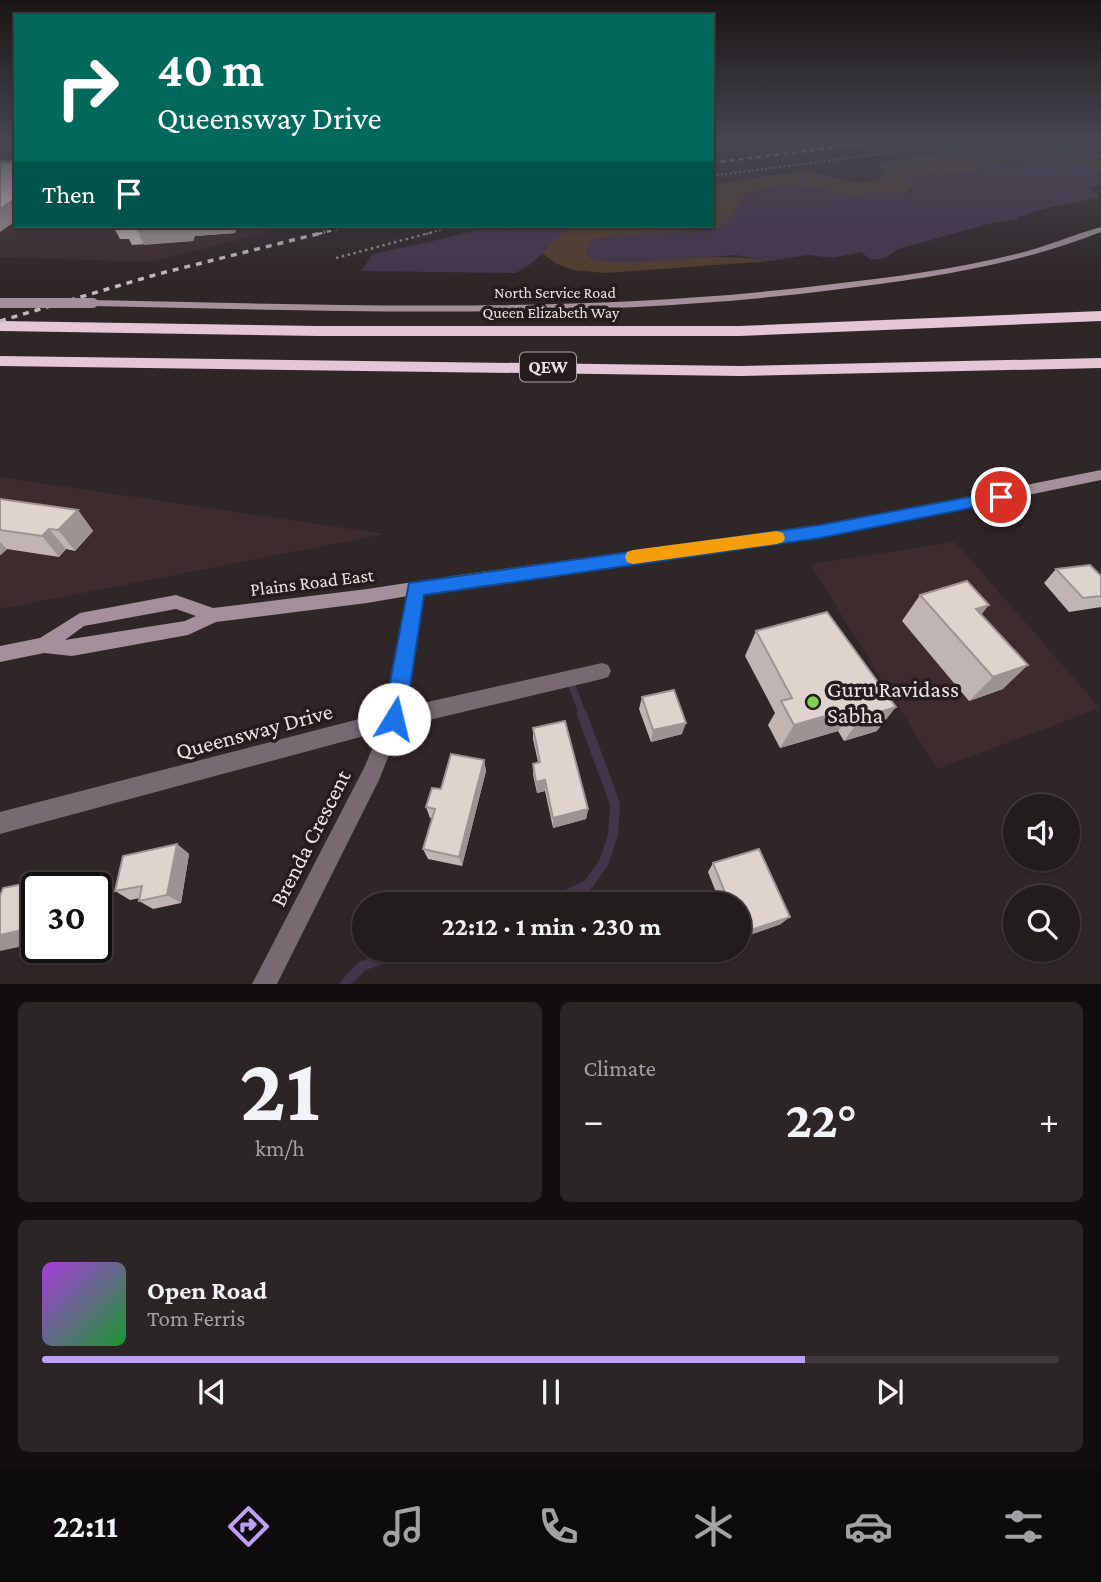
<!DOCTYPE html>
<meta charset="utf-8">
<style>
:root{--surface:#231c1d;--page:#2b2526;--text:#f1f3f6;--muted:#a3a1a4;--line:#403a3b;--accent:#bca0f2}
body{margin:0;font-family:"Crimson Pro",serif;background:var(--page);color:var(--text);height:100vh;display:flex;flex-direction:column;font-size:26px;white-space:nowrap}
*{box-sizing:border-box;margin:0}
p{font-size:23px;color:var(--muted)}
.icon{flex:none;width:38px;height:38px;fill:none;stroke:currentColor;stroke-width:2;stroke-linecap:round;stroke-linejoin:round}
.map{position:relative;height:984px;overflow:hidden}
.side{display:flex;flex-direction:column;gap:18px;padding:18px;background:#130f10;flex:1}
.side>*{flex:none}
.hud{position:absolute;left:14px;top:14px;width:700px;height:214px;border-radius:0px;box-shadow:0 2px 5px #0004,0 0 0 2px var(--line);background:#00695c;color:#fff;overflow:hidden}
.fabs{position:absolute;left:1003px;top:794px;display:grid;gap:14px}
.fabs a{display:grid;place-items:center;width:77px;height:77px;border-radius:50%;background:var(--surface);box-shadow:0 2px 5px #0004,0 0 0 2px var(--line);font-size:35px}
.speed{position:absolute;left:21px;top:872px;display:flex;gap:14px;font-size:35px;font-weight:700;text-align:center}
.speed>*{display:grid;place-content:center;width:91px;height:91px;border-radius:50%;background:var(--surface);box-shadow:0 2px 5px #0004,0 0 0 2px var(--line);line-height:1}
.speed .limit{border:4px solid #111;border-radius:10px;background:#fff;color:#111}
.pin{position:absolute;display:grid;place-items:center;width:60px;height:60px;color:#fff;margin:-30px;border:4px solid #fff;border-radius:50%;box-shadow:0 2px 7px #0007}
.me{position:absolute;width:77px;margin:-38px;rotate:9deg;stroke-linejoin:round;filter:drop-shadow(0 0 5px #0008)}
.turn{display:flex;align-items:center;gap:24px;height:147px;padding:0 28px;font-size:32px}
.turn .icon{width:91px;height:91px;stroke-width:2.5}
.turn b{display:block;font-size:49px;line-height:60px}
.then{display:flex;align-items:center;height:66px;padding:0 28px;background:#0003;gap:14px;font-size:26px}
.big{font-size:52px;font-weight:700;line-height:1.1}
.side .card{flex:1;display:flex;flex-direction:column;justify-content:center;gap:10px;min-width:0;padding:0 24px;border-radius:10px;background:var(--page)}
.side .dial{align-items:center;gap:0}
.dial b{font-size:91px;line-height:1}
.song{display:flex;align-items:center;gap:21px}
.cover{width:84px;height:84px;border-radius:10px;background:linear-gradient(135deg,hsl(280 70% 55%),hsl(130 70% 35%))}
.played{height:7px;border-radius:4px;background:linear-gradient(90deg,var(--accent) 75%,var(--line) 75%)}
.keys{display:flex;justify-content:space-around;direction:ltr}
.heat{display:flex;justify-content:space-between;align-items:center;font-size:38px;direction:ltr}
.side .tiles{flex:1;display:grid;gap:18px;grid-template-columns:1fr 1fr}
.card:last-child{grid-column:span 2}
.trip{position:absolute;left:352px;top:892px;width:399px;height:70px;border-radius:35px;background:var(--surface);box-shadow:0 2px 5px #0004,0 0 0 2px var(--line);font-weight:700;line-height:70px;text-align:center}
.menu{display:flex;height:112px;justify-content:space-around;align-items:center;background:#0e0b0c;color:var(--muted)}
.menu .icon{width:49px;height:49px}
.menu .current{color:var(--accent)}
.menu b{font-size:32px;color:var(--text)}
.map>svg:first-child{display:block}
.built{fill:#3c2c2e}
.green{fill:#513e2f}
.water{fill:#44354a}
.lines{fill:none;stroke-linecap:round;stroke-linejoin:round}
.stream-far1{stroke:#44354a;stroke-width:7}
.stream{stroke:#44354a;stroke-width:10}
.path-far1{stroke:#8f8888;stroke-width:2;stroke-dasharray:2 2.5;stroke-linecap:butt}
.path{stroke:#8f8888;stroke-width:2.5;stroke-dasharray:2.5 3.5;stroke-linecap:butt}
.street{fill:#776b71;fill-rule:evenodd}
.secondary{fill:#a3909b;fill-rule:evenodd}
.highway{fill:#e4c6d7;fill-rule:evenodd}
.rail-far1{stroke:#c1bbbb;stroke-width:2.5;stroke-dasharray:4.5 4.5;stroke-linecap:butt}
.rail{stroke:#c1bbbb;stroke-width:3.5;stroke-dasharray:6 6;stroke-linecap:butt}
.secondary-bridge{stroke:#a3909b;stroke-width:10}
.wall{fill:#c0b5b3}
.shaded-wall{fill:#9c9492}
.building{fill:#dfd3d0;stroke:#9c9492;stroke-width:2}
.route{fill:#1a73e8;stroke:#114b97;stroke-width:2}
.slow{fill:#f59e0b}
.poi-dot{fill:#80d051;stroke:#261c1e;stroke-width:2.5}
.labels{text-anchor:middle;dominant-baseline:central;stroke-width:7;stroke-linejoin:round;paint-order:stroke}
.far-street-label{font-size:16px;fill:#e9e3e3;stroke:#261c1e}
.shield{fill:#261c1e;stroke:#aea7a8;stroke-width:2}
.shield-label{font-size:18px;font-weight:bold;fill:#e9e3e3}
.street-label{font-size:19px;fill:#e9e3e3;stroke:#261c1e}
.near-poi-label{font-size:23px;fill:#e9e3e3;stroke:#261c1e;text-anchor:start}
.near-street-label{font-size:23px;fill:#e9e3e3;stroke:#261c1e}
</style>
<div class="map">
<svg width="1101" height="984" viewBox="0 0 1101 984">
<rect width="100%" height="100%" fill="#2f2627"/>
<g class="built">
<polygon points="712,142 815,142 712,154"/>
<polygon points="0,167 16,168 16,226 294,226 150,262 0,257"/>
<polygon points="0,477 385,534 0,609"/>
<polygon points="955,542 1100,708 937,769 810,564"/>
</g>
<path class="green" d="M1021 143 1053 147 1101 161V172C1084 163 1012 156 994 163 989 165 985 170 980 172 964 176 942 176 926 174 905 201 898 193 865 194L860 197 776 186 745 195 729 222 716 229 591 240 589 257C616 265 638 261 666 259 701 257 735 255 770 261L606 273 573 270 555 263 541 252 571 226H712V185C733 182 799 169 816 173 837 178 863 190 884 176L885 172 878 164 881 162Z"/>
<g class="water">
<path d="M1015 162C1042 161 1076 159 1101 172V185L1088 188 1098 194V198C1084 201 1035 208 1025 216H1017L1018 219 992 223 898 249 885 258 871 260 861 252 832 258 808 255 770 261 735 255 632 263 606 262 589 257 586 251 591 240 604 237 716 229 729 222 745 196 776 186 794 184 851 197 876 192 905 193 912 191 909 180 914 175 981 172 979 164Z"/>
<path d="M489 226H567L566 231C548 244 536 265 515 273L361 271 373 254 447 238Z"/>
</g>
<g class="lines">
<polyline class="stream-far1" points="572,686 583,715"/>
<g class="stream">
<polyline points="544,905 588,885 604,862 613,835 615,804 582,714"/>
<polyline points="345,984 362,966 408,950"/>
</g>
<g class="path-far1">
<polyline points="1048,142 1101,157"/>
<polyline points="712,176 969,142"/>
<polyline points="426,234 455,226"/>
</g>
<polyline class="path" points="336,258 433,232"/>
<polygon class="street" points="416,582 422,584 424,589 405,707 602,663 608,665 611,671 608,677 602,679 400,727 379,780 277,984 252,984 365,766 379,732 0,834 0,812 386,712 408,589 410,584"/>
<g class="secondary">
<polygon points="0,160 16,161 16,165 0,164"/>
<path d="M1101 227V232C1015 266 924 279 833 290 588 321 340 311 93 306L88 303 93 300C340 305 587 315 833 284 894 277 956 269 1016 254 1045 247 1072 235 1101 227Z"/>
<path d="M1101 470V480L820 538 466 586 367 603 216 622 188 635 72 656 44 653 0 662V646L40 638 80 613 176 595 213 608 367 589 466 574 820 526ZM176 609 196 616 185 621 65 640 84 626Z"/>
</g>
<g class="highway">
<polygon points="1101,311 1101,321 740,336 318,336 0,331 0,321 318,326 740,326"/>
<polygon points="0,356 740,366 1101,358 1101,368 740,376 0,366"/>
</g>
<g class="rail-far1">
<polyline points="712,163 877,142"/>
<polyline points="318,234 349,226"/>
</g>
<polyline class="rail" points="0,321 158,274 325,232"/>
<polyline class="secondary-bridge" points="0,303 93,303"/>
</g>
<g class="wall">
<polygon points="113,226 237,226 235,233 195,236 193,241 132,245 129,239 120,239"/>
<polygon points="0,499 78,510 93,531 75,551 66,549 59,557 7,549 0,555"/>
<polygon points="1056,569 1101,576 1101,607 1069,612 1044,583"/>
<polygon points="920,595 981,615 1003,689 969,701 902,621"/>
<polygon points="827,612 877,731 844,741 838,731 780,748 768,725 775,713 745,656 756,631"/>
<polygon points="642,697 682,734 651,742 639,709"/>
<polygon points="533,728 588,809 586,819 553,828 545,791 537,793 533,775 533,764 538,762 533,739"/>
<polygon points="484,760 486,771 462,866 428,859 423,849 432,818 430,818 426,807 441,789"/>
<polygon points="177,844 189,854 181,903 153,909 139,901 140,898 130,900 115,891"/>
<polygon points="713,863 781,924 738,939 738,905 721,905 708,872"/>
</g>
<g class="shaded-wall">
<polygon points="712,142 716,142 715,147 712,147"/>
<polygon points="16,198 16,221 0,232 0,209"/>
<polygon points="135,226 237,226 235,233 195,236 193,241 144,245"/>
<polygon points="78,510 93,531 75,551 58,530"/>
<polygon points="49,529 66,549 59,557 42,536"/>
<polygon points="0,542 7,549 1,555 0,554"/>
<polygon points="989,605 968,631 955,635 976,609"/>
<polygon points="1028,665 1003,689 969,701 993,677"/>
<polygon points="896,707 877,731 844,741 861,718"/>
<polygon points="854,708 838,731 780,748 794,725"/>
<polygon points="686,723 682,734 651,742 653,730"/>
<polygon points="484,760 486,771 462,866 459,857"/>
<polygon points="545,780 545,791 537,793 536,782"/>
<polygon points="588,809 586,819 553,828 553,818"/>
<polygon points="177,844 189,854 181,903 167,895"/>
<polygon points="46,879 61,887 43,887"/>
<polygon points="37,908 37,943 0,951 0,935"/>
<polygon points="790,917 781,924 738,939 738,937 742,933"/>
</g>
<g class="building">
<polygon points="0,162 16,162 16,198 0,209"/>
<polygon points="0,499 78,510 58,530 49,529 42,536 0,530"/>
<polygon points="1090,565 1101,576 1101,596 1083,598 1056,569"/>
<polygon points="967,581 989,605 976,609 1028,665 993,677 920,595"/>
<polygon points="827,612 896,707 861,718 854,708 794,725 781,701 792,698 756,631"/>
<polygon points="674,690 686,723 653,730 642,697"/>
<polygon points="565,721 588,809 553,818 545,780 536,782 533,764 540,762 533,728"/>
<polygon points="451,754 484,760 459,857 423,849 435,809 426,807 432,788 441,789"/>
<polygon points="177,844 167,895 139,901 142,886 115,891 123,856"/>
<polygon points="759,849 790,917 742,933 738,925 738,905 730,905 713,863"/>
<polygon points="46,879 43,887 37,887 37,908 31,928 0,935 0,896 3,888"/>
</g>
<linearGradient id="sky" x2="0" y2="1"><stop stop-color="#1a1515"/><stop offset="0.51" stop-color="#474752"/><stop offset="1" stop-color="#474752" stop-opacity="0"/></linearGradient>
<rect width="1101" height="279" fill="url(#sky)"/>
<polygon class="route" points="1001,491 1009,497 1006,501 820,538 424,595 405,719 402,726 394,729 386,726 383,719 409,583 820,525"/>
<polygon class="slow" points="777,531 783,533 785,538 783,542 777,544 633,564 627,562 625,557 627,552 633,550"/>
<circle class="poi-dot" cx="813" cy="702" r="7"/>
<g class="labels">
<g class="far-street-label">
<text x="555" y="292">North Service Road</text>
<text x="551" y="312">Queen Elizabeth Way</text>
</g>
<rect class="shield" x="520" y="352.5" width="56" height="29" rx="5"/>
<g class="shield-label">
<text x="548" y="367">QEW</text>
</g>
<g class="street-label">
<text transform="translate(312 582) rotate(-7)">Plains Road East</text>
</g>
<g class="near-poi-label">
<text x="827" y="689">Guru Ravidass<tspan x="827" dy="26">Sabha</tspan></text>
</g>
<g class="near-street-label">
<text transform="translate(254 731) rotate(-15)">Queensway Drive</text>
<text transform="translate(310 838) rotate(-63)">Brenda Crescent</text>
</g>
</g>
</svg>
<div class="fabs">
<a><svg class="icon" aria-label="sound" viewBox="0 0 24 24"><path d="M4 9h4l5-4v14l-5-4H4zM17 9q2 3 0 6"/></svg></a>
<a><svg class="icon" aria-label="search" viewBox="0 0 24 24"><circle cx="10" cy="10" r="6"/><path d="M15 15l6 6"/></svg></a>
</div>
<div class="speed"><div class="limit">30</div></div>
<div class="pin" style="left:1001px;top:497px;background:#d93025"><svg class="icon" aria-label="arrive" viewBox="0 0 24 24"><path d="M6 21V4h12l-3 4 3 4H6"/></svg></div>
<svg class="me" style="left:394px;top:719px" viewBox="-20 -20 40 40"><circle r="19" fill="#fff"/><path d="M0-13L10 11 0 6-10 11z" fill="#1a73e8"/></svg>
<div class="trip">22:12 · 1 min · 230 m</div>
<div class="hud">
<div class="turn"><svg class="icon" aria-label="right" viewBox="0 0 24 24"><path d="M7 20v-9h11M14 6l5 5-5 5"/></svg><div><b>40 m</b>Queensway Drive</div></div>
<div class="then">Then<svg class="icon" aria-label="arrive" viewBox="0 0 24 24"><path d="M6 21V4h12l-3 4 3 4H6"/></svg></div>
</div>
</div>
<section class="side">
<div class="tiles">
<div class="card dial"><b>21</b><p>km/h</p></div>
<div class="card"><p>Climate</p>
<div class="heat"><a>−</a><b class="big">22°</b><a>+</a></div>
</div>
<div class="card">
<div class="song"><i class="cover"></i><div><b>Open Road</b><p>Tom Ferris</p></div></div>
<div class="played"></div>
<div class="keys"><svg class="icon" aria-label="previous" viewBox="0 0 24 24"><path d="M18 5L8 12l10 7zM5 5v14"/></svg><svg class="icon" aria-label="pause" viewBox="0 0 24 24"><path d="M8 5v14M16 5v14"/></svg><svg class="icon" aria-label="next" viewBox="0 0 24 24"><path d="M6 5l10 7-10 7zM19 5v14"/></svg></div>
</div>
</div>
</section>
<nav class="menu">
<b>22:11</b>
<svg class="icon current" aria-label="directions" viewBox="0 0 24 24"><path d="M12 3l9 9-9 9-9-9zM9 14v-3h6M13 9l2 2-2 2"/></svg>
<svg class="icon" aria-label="music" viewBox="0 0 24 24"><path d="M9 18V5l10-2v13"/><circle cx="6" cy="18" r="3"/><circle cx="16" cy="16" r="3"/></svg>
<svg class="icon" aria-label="phone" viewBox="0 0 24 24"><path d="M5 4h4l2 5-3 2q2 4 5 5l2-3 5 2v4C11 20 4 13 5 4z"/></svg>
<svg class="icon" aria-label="climate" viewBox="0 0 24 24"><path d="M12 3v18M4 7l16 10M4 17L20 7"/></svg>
<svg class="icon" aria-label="car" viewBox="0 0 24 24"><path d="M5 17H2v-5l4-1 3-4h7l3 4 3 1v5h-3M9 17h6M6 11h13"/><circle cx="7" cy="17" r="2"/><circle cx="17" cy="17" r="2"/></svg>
<svg class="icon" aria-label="filters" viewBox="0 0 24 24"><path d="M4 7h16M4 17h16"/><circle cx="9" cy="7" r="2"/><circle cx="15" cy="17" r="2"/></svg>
</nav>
